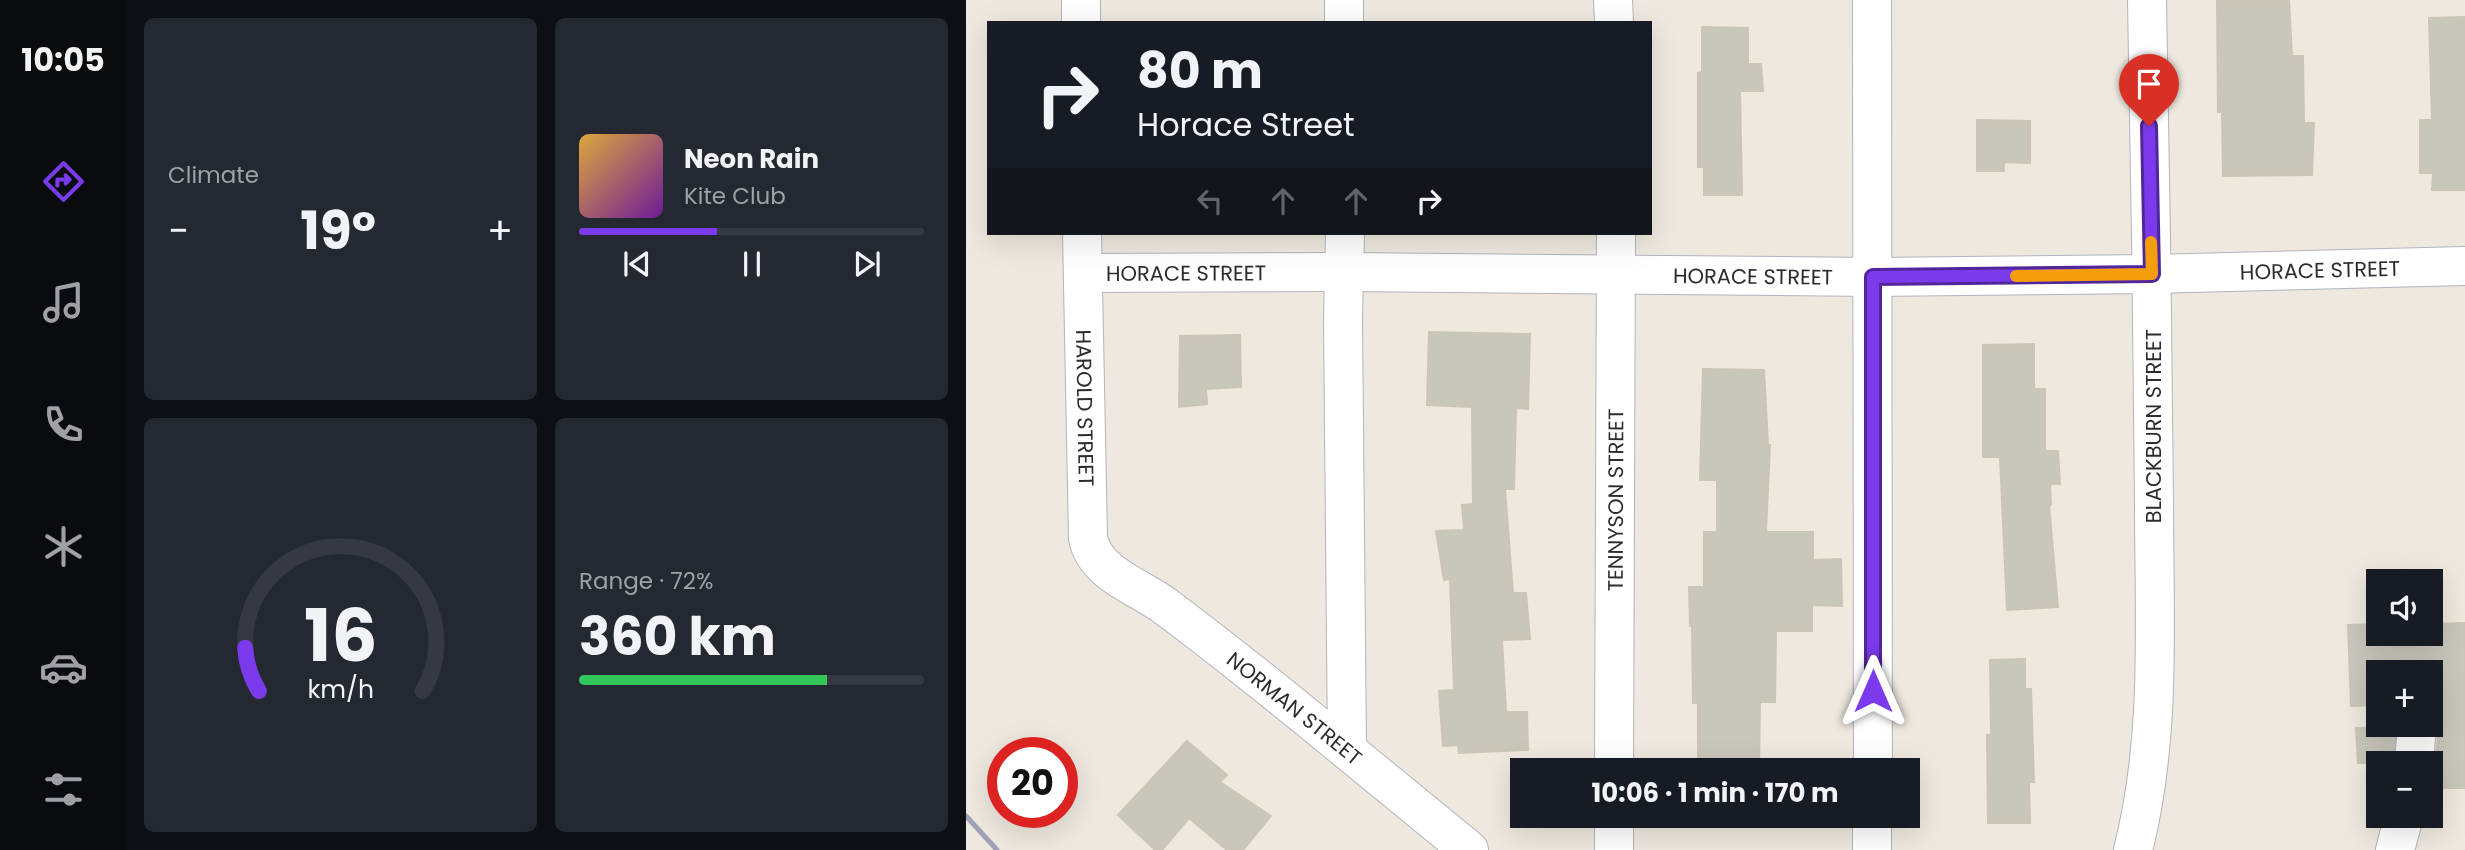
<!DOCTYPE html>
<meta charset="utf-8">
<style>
:root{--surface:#171b24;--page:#242831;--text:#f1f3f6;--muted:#9ea1a6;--line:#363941;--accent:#7c3aed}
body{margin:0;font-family:Poppins,sans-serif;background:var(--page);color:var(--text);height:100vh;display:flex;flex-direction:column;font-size:26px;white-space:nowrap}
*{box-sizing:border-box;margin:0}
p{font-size:23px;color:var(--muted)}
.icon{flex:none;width:38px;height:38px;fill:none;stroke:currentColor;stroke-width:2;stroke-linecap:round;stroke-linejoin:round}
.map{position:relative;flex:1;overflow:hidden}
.side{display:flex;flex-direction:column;gap:18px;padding:18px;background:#0d0f14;width:840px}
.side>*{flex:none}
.hud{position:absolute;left:21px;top:21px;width:665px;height:214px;border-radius:0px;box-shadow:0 7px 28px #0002;background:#171b24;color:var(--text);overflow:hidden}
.controls{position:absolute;left:1400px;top:569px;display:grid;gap:14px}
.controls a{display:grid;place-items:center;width:77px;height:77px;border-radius:0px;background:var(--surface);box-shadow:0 7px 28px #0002;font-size:35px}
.speed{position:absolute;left:21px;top:737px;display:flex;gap:14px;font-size:35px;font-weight:700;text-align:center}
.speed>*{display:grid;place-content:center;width:91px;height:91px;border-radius:50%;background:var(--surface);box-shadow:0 7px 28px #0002;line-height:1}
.speed .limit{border:10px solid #d22;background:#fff;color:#111}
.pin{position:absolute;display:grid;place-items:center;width:60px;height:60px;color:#fff;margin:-72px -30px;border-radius:50% 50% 50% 0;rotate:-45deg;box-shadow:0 0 7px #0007}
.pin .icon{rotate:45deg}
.me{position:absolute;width:77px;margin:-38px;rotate:0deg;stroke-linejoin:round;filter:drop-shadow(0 0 5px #0008)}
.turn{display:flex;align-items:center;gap:24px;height:147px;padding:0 35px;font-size:32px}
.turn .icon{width:91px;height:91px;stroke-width:2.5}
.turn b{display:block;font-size:49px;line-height:60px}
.lanes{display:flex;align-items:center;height:66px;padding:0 35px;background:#0003;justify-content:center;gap:35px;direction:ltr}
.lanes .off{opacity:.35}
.big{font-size:52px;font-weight:700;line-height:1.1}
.side .card{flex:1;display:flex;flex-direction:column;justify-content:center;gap:10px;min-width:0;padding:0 24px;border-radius:10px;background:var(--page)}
.side .dial{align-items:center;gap:0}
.dial svg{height:182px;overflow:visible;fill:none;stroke:var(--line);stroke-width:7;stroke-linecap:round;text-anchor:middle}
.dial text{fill:var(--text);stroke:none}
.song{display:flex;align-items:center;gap:21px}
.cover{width:84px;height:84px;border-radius:10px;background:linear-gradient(135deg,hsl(40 70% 55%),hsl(280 70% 35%))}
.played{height:7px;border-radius:4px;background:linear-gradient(90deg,var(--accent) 40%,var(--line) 40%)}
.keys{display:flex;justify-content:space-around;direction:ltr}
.heat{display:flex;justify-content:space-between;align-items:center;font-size:38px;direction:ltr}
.charge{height:10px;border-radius:5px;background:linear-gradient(90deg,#34c759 72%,var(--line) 0)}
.side .tiles{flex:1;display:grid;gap:18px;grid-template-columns:repeat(2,1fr)}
.trip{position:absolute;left:544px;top:758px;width:410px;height:70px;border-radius:0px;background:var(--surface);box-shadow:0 7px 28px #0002;font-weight:700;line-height:70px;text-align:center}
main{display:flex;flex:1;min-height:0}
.dock{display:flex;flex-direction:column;width:126px;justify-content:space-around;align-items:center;background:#090b0e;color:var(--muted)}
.dock .icon{width:49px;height:49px}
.dock .selected{color:var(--accent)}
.dock b{font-size:32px;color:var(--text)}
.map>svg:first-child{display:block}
.building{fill:#c9c6bc;stroke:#cac5b7;stroke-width:2}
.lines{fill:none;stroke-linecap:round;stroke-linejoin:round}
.minor-casing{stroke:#b2b3c0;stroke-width:40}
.minor{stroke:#fff;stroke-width:38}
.rail{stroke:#a0a2b7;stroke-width:5}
.route-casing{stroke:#51269a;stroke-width:18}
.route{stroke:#7c3aed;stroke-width:12}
.slow{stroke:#f59e0b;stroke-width:12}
.labels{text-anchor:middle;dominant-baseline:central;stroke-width:5;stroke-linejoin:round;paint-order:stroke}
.street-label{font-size:21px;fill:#2c2c2c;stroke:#fff}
</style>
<main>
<nav class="dock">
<b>10:05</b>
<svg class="icon selected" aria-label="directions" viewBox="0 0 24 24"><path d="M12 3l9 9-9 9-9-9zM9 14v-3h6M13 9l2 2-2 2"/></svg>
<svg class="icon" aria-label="music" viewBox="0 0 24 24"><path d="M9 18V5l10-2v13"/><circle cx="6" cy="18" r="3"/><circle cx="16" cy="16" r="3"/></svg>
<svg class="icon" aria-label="phone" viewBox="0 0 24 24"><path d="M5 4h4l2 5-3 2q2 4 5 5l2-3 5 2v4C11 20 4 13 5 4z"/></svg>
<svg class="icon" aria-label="climate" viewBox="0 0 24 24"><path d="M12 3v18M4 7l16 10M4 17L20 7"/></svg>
<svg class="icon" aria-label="car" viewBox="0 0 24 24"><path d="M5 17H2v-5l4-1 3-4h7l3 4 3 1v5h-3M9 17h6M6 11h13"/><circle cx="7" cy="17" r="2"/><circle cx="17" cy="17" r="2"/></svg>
<svg class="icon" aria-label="filters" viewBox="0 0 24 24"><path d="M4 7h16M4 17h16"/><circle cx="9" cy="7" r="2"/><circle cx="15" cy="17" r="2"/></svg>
</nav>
<section class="side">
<div class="tiles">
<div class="card"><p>Climate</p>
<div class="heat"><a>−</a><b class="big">19°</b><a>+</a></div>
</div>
<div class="card">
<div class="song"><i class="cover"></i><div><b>Neon Rain</b><p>Kite Club</p></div></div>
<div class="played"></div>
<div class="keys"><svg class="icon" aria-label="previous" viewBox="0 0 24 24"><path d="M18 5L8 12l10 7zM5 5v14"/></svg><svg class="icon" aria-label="pause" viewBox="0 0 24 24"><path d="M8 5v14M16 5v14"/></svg><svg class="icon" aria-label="next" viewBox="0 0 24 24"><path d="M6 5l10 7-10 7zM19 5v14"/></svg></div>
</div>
<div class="card dial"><svg viewBox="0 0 100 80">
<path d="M14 69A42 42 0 1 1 86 69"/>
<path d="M14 69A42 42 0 0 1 8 50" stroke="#7c3aed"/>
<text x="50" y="56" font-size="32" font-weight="700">16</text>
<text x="50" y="72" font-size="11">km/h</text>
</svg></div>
<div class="card"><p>Range · 72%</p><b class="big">360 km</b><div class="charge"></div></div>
</div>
</section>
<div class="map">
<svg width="1499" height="850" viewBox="0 0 1499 850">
<rect width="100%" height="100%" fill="#eee8de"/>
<g class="building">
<polygon points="1251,0 1323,0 1326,56 1337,56 1338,123 1348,123 1346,175 1257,176 1256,112 1252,112"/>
<polygon points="1499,17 1499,190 1466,190 1467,173 1454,173 1454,120 1466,120 1463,18"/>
<polygon points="736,27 782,28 782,64 795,64 797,91 774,91 776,195 738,195 738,167 732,167 732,73 736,72"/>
<polygon points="1011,120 1064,121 1064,163 1038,162 1038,171 1011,171"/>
<polygon points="463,332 564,334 562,409 550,408 548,489 539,489 547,593 560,593 564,639 536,640 540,712 561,712 562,750 493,753 492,745 477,746 473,691 488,690 484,579 478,580 470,531 498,530 496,505 507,504 506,407 461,405"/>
<polygon points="274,335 275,387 240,389 241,404 213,407 214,336"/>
<polygon points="1068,344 1068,389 1079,389 1079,451 1092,451 1094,484 1084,484 1085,505 1083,505 1092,607 1041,610 1034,457 1017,457 1017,345"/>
<polygon points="737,369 798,370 802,445 804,445 800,532 847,532 847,560 875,559 876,606 846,605 846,631 810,631 809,702 794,702 793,770 732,770 732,703 727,703 726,626 724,626 723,587 738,587 738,532 751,532 751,480 734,480"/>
<polygon points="1499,623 1499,788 1465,788 1472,740 1470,729 1465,723 1465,672 1412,672 1412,705 1385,706 1382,625 1412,624 1412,634 1465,634 1465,624"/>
<polygon points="1059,659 1059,689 1065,689 1068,782 1063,782 1064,823 1022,823 1021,735 1025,735 1024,660"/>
<polygon points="1390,728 1431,728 1426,763 1392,763"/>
<polygon points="221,741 261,775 254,782 305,816 277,850 261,850 223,818 196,850 189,850 152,815"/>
</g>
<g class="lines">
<defs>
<g id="minor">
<polyline points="115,0 115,23"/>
<polyline points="378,0 378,23"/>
<polyline points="647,0 648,23"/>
<polyline points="906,0 907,770"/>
<path id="s1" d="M116 233 122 538C129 574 172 586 199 606 303 684 402 768 503 850"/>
<polyline points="379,233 377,319 381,750"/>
<path id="s2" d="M117 273 379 272 907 277 1186 274 1499 266"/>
<polyline points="1448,763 1450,738"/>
<path id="s3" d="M648 770 650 233"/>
<polyline points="648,850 648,816"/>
<polyline points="906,850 906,816"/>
<path d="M1167 850C1196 737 1188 619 1188 503 1187 335 1184 168 1181 0"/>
<polyline points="1429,850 1438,816"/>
</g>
</defs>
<use href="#minor" class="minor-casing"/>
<use href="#minor" class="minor"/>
<polyline class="rail" points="0,816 31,850"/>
</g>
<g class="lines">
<defs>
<polyline id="route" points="907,691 907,277 1186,274 1183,126"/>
</defs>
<use href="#route" class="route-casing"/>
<use href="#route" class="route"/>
<polyline class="slow" points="1050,276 1186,274 1185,242"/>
</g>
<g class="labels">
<g class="street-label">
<text stroke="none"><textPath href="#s2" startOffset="1237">HORACE STREET</textPath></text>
<text stroke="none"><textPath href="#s2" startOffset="103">HORACE STREET</textPath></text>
<text stroke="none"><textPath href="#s2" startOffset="670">HORACE STREET</textPath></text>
<text stroke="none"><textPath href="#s1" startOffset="175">HAROLD STREET</textPath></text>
<text transform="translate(1187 426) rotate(-90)">BLACKBURN STREET</text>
<text stroke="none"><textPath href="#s3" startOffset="270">TENNYSON STREET</textPath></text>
<text stroke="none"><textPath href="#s1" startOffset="576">NORMAN STREET</textPath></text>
</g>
</g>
</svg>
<div class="controls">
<a><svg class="icon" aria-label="sound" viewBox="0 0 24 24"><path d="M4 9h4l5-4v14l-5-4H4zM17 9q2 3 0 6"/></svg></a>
<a>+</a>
<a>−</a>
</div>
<div class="speed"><div class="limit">20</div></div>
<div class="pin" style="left:1183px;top:126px;background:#d93025"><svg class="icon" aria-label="arrive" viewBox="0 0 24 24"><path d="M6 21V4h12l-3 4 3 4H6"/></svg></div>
<svg class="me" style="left:907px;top:691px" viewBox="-20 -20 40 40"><path d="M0-17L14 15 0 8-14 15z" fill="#7c3aed" stroke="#fff" stroke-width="4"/></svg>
<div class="trip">10:06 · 1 min · 170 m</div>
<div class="hud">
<div class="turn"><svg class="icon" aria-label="right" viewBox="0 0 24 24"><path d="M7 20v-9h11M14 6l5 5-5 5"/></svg><div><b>80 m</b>Horace Street</div></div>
<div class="lanes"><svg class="icon off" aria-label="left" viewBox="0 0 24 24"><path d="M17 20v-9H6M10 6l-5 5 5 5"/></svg><svg class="icon off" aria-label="ahead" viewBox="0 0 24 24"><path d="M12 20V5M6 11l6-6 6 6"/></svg><svg class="icon off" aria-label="ahead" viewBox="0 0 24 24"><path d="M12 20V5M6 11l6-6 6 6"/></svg><svg class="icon" aria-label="right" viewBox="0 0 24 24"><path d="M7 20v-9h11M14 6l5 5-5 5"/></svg></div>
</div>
</div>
</main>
